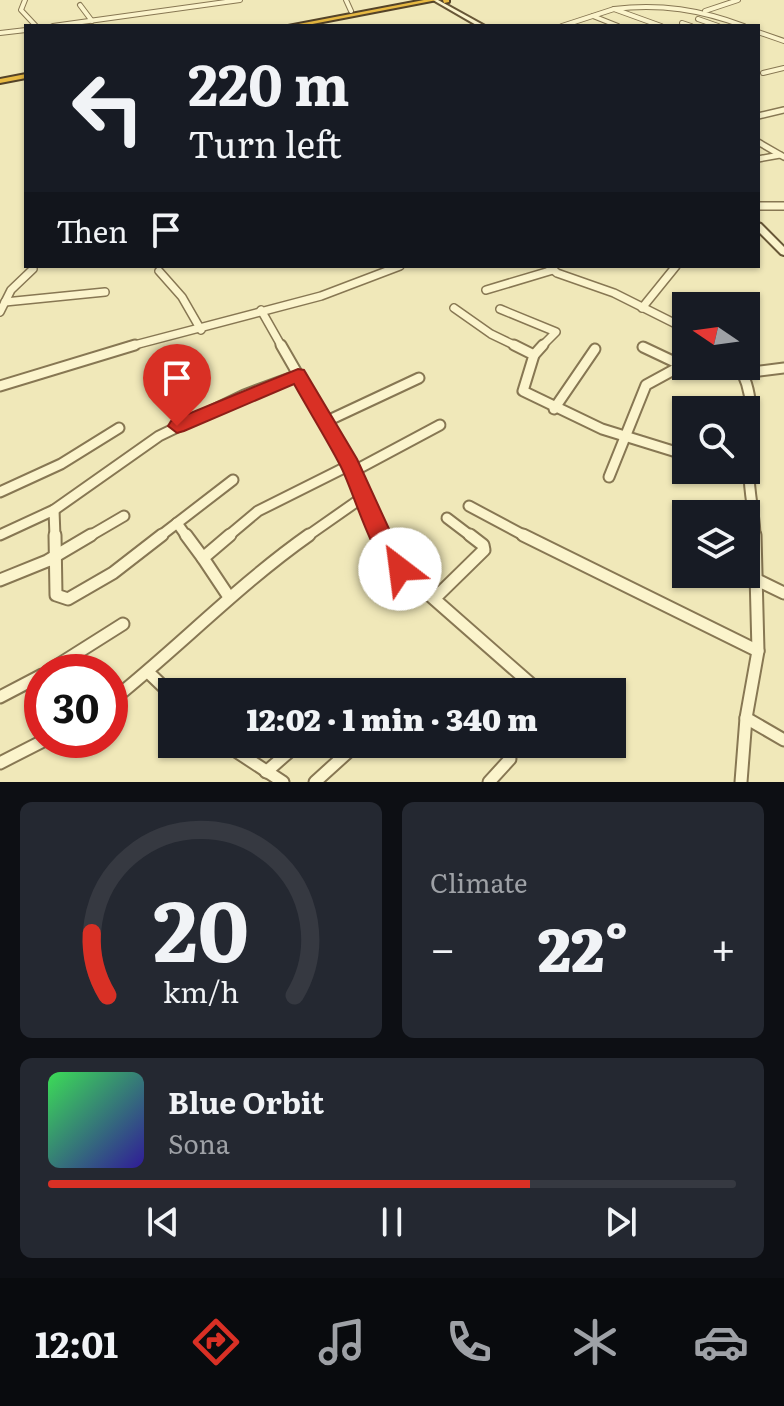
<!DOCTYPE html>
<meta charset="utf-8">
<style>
:root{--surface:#171b24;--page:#242831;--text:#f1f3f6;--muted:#9ea1a6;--line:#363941;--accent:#d93025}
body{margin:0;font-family:Literata,serif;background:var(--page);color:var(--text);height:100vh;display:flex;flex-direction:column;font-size:30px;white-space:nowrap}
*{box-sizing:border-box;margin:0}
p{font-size:26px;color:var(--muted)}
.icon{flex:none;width:44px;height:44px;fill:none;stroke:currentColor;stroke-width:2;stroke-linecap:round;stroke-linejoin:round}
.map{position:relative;height:782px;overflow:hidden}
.details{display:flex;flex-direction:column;gap:20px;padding:20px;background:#0d0f14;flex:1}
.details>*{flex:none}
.banner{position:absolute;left:24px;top:24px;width:736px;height:244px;border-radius:0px;box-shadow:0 2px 6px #0004;background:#171b24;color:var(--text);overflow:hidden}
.needle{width:52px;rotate:283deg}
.buttons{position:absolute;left:672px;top:292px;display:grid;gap:16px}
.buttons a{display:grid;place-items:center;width:88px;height:88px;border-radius:0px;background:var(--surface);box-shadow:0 2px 6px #0004;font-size:40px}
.speed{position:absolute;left:24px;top:654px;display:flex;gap:16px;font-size:40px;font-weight:700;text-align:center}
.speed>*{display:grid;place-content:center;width:104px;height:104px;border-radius:50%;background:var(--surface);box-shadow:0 2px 6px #0004;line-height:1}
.speed .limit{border:12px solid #d22;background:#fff;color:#111}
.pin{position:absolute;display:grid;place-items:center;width:68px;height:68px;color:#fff;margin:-82px -34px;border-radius:50% 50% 50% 0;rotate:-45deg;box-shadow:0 0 8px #0007}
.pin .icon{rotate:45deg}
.me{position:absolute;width:88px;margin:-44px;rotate:330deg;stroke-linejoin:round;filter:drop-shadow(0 0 6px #0008)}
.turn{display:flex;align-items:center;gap:28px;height:168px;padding:0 32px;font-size:36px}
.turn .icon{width:104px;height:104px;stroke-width:2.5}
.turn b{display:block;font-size:56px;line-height:68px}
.then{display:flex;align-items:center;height:76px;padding:0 32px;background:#0003;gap:16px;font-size:30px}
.big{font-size:60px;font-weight:800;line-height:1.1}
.details .card{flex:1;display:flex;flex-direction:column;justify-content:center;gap:12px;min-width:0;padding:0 28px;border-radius:12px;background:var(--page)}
.details .dial{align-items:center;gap:0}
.dial svg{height:208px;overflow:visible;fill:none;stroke:var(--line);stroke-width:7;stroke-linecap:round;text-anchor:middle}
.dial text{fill:var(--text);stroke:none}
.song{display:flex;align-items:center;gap:24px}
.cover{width:96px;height:96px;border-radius:12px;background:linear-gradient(135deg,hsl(130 70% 55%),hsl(250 70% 35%))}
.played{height:8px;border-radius:4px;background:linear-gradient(90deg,var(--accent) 70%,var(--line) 70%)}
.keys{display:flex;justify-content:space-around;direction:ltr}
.heat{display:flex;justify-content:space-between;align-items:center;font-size:44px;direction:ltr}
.details .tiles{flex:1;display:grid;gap:20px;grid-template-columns:1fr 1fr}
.card:last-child{grid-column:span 2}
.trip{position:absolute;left:158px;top:678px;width:468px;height:80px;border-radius:0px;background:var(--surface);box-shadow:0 2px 6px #0004;font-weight:800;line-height:80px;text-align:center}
.tabs{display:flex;height:128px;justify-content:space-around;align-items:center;background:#090b0e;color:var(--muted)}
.tabs .icon{width:56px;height:56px}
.tabs .active{color:var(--accent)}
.tabs b{font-size:36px;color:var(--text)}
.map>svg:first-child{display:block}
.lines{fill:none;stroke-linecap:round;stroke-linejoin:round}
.street-far4-casing{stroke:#877753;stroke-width:6}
.street-far3-casing{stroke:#877753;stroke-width:8}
.street-far2-casing{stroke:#877753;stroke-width:10}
.street-far1-casing{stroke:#877753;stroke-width:13}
.street-casing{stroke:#877753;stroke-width:15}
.secondary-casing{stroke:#685737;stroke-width:4}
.highway-casing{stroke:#544328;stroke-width:4}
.street-far4{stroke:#fbf4cc;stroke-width:4}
.street-far3{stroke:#fbf4cc;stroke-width:5}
.street-far2{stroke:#fbf4cc;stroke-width:7}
.street-far1{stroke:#fbf4cc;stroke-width:9}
.street{stroke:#fbf4cc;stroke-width:11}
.secondary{fill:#fbf4cc;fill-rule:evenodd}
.highway{fill:#e7b942;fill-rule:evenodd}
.route{fill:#d93025;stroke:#8d1f18;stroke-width:2}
</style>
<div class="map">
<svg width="784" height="782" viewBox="0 0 784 782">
<rect width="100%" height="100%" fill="#f0e8b9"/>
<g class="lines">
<defs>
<g id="street-far4">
<polyline points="25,0 21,10 36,26"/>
<polyline points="346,0 351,11"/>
<polyline points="80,5 92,21"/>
<path d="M614 9C660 3 701 10 744 26"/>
<polyline points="705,11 738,0"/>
<polyline points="593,16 618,26"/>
<polyline points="698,19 718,26"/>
<polyline points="682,23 691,26"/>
<polyline points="53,26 240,0"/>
<polyline points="562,26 614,9 661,26"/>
<polyline points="758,32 784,41"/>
<polyline points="0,33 26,30"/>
<polyline points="763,73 784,68"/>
</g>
<g id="street-far3">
<polyline points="758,116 784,110"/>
<polyline points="758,142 784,157"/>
<polyline points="758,159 780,155"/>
</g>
<g id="street-far2">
<polyline points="758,206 784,206"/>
<polyline points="549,266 557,273 614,293 686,329"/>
<polyline points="159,271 182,297 201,330"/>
<polyline points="486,290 553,270"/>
<polyline points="5,302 105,292"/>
<polyline points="454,308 491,334 518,347"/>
<polyline points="642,308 676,266"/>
<polyline points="500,309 556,332 541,347"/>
<polyline points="261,310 282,347"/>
<polyline points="0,312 11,290 33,269"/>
<polyline points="127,347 321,296 400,266"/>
</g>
<g id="street-far1">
<polyline points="281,345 350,465 382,537"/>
<polyline points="514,345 534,355 523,391 602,429 686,455"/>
<polyline points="534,355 543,345"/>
<path d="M738 366C758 394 750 441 749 473 749 494 755 516 755 537"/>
<polyline points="743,373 784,368"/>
<polyline points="0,386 135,345"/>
<polyline points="554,409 595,349"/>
<polyline points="325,422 419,378"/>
<polyline points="354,471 440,425"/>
<polyline points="609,477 646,385 679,367 679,364 643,347"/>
<polyline points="0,492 61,464 119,428"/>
<polyline points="469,506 527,537"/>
<polyline points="54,510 159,436 244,395 298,375"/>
<polyline points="447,518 472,537"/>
<polyline points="177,523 187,537"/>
<polyline points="0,535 54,510 55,537"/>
<polyline points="88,537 124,516"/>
<polyline points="159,537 233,480"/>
<polyline points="227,537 258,511 350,465"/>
<polyline points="306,537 366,495"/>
</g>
<g id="street">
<polyline points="55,535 56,595 68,599 113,573 162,535"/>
<polyline points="186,535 203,558"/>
<polyline points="381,535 400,569 540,692"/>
<polyline points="523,535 758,651"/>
<polyline points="0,580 47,561 91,535"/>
<polyline points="757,580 784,593"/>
<polyline points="229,597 203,558 230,535"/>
<polyline points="435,598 484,550 483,545 470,535"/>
<polyline points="47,672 123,624"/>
<polyline points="148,672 172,695"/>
<polyline points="356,692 363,686"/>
<polyline points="415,692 418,689"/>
<polyline points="0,697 42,675"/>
<path d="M110 702C178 648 238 585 309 535"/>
<polyline points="746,718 784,740"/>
<polyline points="225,744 283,782"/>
<polyline points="0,763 45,740"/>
<polyline points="266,772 298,744"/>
<polyline points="315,782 357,744"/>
<polyline points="489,782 510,759"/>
<polyline points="741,782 746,718 758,651 755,535"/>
</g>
<g id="secondary">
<polygon points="433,0 438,0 485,26 478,26"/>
<polygon points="758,223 761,224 784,247 784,255 781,254 758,231"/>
</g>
<g id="highway">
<polygon points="424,0 437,0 302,26 288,26"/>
<polygon points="443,0 449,0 449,2 444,3"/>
<polygon points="26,74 26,78 0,83 0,79"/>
</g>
</defs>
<use href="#street-far4" class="street-far4-casing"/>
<use href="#street-far3" class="street-far3-casing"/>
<use href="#street-far2" class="street-far2-casing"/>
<use href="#street-far1" class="street-far1-casing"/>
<use href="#street" class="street-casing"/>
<use href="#secondary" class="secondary-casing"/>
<use href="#highway" class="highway-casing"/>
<use href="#street-far4" class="street-far4"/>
<use href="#street-far3" class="street-far3"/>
<use href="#street-far2" class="street-far2"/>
<use href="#street-far1" class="street-far1"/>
<use href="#street" class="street"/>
<use href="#secondary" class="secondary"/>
<use href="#highway" class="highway"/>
</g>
<path class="route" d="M298 369 304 370 357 459 395 542 412 569 409 576 400 579C374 569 354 491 340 465 326 438 309 411 294 384L184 431 177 433 168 426 171 421Z"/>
</svg>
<div class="buttons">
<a><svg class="needle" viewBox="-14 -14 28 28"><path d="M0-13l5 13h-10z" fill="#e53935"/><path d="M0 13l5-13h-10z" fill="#9ea1a6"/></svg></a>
<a><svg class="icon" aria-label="search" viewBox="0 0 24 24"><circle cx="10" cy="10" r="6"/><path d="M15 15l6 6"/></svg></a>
<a><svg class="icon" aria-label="layers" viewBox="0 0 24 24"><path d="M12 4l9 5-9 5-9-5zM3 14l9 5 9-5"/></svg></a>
</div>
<div class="speed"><div class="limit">30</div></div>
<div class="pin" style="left:177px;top:426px;background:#d93025"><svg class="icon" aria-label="arrive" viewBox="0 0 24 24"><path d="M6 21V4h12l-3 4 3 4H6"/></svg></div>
<svg class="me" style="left:400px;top:569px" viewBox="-20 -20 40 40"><circle r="19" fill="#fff"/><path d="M0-13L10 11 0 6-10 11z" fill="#d93025"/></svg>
<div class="trip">12:02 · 1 min · 340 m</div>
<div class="banner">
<div class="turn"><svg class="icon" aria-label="left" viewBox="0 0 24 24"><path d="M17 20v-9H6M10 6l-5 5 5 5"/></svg><div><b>220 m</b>Turn left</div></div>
<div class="then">Then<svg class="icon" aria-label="arrive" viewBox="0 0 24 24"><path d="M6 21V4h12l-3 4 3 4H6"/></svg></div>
</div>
</div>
<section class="details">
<div class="tiles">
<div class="card dial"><svg viewBox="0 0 100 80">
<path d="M14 69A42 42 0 1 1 86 69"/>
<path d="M14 69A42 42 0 0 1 8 45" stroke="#d93025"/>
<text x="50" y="56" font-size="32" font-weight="700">20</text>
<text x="50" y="72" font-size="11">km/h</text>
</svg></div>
<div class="card"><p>Climate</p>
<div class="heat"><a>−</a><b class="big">22°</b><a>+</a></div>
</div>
<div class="card">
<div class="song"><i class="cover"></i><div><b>Blue Orbit</b><p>Sona</p></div></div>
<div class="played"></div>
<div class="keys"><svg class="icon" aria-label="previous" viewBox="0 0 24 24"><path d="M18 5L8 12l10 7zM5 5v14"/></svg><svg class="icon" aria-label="pause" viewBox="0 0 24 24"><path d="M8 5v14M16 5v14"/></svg><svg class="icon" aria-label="next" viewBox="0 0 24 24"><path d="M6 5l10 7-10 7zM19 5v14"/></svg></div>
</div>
</div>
</section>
<nav class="tabs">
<b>12:01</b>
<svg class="icon active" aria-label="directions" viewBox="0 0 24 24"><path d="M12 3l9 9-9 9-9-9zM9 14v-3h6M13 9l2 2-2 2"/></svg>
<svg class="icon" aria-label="music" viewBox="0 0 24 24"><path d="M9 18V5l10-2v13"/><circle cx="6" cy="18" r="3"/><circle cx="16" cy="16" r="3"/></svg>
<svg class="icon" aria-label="phone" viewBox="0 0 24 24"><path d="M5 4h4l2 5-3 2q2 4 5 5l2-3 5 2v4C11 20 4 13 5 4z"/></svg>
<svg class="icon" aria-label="climate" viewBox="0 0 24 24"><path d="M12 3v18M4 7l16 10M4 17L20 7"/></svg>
<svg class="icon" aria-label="car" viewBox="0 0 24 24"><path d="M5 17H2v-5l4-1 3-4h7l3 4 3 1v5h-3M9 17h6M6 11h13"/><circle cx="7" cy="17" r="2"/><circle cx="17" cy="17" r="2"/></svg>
</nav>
